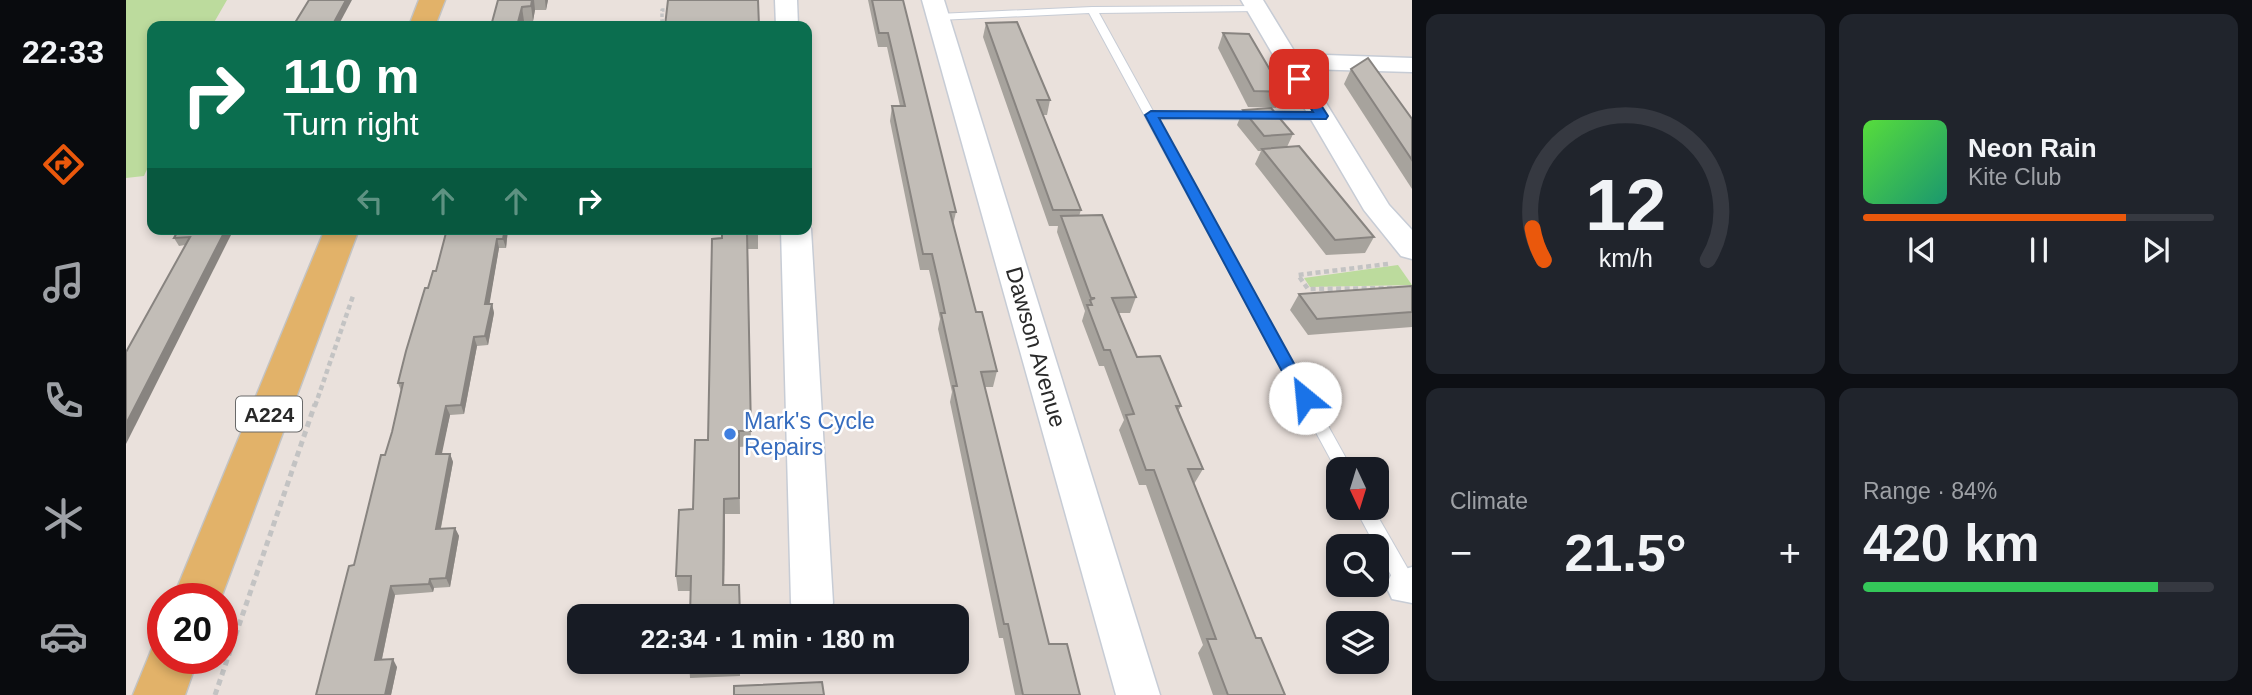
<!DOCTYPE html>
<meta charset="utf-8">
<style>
:root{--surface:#171b24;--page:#20242c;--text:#f1f3f6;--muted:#9ea1a6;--line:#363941;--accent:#ea580c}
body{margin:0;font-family:Arial,sans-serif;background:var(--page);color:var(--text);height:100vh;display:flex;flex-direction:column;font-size:26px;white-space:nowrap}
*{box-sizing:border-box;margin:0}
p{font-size:23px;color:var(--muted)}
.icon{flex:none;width:38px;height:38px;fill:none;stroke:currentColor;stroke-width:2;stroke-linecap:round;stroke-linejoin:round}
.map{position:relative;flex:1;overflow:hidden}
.drawer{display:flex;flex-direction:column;gap:14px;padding:14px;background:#0d0f14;width:840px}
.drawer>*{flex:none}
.banner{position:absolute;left:21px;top:21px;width:665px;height:214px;border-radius:14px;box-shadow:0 4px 10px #0003;background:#0b6e4f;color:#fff;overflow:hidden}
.needle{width:46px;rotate:176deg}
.buttons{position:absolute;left:1200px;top:457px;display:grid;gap:14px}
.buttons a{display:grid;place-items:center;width:63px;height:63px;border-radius:14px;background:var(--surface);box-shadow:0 4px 10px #0003;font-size:35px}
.speed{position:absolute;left:21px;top:583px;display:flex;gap:14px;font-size:35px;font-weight:700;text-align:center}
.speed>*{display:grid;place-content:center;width:91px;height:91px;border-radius:50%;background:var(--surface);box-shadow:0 4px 10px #0003;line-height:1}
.speed .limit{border:10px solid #d22;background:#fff;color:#111}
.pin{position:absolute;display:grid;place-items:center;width:60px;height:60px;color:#fff;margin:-30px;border-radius:14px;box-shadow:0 4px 10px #0006}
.me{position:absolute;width:77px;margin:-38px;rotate:332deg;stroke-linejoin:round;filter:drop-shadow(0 0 5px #0008)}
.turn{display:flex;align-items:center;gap:24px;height:147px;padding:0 21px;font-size:32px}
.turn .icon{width:91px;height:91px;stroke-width:2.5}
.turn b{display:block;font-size:49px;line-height:60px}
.lanes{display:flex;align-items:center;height:66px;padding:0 21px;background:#0003;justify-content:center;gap:35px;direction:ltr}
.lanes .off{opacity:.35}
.big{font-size:52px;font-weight:800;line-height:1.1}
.drawer .tile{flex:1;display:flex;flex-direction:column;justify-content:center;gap:10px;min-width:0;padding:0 24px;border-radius:14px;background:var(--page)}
.drawer .dial{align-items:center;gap:0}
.dial svg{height:182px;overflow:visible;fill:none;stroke:var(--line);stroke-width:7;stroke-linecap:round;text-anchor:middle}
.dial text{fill:var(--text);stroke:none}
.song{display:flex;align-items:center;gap:21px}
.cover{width:84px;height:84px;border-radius:10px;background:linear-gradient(135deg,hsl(110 70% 55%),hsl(160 70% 35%))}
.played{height:7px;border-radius:4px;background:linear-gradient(90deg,var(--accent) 75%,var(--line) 75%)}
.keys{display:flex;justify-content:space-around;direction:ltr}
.heat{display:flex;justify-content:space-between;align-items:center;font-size:38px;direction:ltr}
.charge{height:10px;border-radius:5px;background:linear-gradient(90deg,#34c759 84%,var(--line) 0)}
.drawer .tiles{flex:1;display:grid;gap:14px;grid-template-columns:repeat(2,1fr)}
.trip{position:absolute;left:441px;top:604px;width:402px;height:70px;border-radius:14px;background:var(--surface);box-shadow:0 4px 10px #0003;font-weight:800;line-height:70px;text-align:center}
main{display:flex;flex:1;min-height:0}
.menu{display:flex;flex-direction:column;width:126px;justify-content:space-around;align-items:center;background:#090b0e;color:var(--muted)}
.menu .icon{width:49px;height:49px}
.menu .on{color:var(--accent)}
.menu b{font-size:32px;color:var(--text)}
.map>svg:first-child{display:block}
.green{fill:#bcdb9d}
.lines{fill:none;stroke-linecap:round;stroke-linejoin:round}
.lane-casing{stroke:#c7ccd5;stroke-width:2}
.street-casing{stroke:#c7ccd5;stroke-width:3}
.primary-casing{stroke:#c3c3c3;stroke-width:3}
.path-far2{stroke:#c3c3c3;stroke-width:3.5;stroke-dasharray:3.5 2.5;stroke-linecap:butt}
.path-far1{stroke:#c3c3c3;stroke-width:4.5;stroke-dasharray:5 3.5;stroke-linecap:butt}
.path{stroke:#c3c3c3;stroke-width:5;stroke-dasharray:6 4.5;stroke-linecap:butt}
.lane{fill:#fff;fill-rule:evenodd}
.street{fill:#fff;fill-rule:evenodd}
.primary{fill:#e2b269;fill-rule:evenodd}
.wall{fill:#a7a39d}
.shaded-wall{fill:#888480}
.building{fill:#c2bdb7;stroke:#888480;stroke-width:2}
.route{fill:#1a73e8;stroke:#114b97;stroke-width:2}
.shop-dot{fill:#3f7fe0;stroke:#fff;stroke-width:2.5}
.labels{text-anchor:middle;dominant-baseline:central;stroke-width:5;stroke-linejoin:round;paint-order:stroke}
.shield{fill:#fff;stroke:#696969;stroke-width:2}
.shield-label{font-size:21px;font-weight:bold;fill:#292929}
.street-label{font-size:23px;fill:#292929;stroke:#fff}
.shop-label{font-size:23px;fill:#366cbe;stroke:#fff;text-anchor:start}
</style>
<main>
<nav class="menu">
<b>22:33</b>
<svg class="icon on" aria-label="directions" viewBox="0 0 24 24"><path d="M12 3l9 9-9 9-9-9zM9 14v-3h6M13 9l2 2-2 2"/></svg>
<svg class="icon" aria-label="music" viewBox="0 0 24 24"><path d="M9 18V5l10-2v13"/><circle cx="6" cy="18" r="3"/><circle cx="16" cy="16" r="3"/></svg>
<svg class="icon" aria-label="phone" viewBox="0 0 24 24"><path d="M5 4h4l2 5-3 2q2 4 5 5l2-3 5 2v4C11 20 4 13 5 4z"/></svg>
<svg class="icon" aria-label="climate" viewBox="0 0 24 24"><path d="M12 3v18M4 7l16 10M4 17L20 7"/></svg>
<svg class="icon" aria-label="car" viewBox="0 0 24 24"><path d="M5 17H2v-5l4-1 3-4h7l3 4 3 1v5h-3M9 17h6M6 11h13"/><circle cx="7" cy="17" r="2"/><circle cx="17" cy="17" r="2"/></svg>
</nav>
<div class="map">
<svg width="1286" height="695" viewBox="0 0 1286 695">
<rect width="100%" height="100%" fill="#eae1dc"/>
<g class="green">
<polygon points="0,0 101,0 86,26 26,26 26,158 18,176 0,178"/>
<polygon points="1272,265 1286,285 1184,287 1178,278"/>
</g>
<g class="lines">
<defs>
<g id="lane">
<polygon points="1135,6 1135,10 1131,11 973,13 1027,111 1195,112 1201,116 1195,120 1032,119 1226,469 1213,469 1213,475 963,13 812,20 807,17 812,14 966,7"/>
<polygon points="1229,508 1247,508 1286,576 1286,593 1281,595 1274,592"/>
</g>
<g id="street">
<polygon points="649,0 671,0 672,26 650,26"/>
<polygon points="796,0 818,0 1034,695 990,695"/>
<polygon points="1115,0 1137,0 1170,54 1286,58 1286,72 1179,69 1263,205 1286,230 1286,259 1275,256 1238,210"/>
<polygon points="681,223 685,229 707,603 701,616 671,616 665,603 655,229 681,229"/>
<polygon points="1286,567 1286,603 1266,599 1260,586 1266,573"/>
</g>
<g id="primary">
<polygon points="293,0 319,0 309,26 283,26"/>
<polygon points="199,229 233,229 95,598 47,598"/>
<polygon points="37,638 37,658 72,658 59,695 7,695 29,641"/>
</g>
</defs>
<use href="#lane" class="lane-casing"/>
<use href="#street" class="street-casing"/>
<use href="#primary" class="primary-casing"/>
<polyline class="path-far2" points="544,21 536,21 536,10 546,10"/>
<g class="path-far1">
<polyline points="1262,264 1172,275 1182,289 1268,288"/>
<polyline points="189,406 227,296"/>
</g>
<polyline class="path" points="89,695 189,404"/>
<use href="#lane" class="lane"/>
<use href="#street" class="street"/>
<use href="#primary" class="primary"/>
</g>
<g class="wall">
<polygon points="372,0 422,0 420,10 409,10 407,21 398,21 397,26 365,26"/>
<polygon points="742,0 777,0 830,212 827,225 850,312 871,371 867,387 859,387 923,644 954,695 889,695 877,638 873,638 824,402 826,392 812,329 814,319 809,296 803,270 794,270 764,121 766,106 774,106 761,47 752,47"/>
<polygon points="860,23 924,100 921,115 917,115 955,210 953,216 1010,297 1004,313 993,313 1011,357 1055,406 1052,411 1077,469 1068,484 1130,638 1159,695 1087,695 1072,653 1077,645 1020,485 1013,485 993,430 998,420 978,366 973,366 956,321 959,311 931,232 932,226 923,226 857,37"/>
<polygon points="1097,33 1157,92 1150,108 1122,107 1092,48"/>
<polygon points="1225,69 1286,119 1286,189 1218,84"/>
<polygon points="1117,110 1167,134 1161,147 1248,237 1239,253 1200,255 1129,164 1135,151 1132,151 1111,125"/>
<polygon points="108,229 59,245 53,246 48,238"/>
<polygon points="321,229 382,229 380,248 373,248 363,304 366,304 368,313 362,345 351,346 338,414 324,415 315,454 324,454 327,462 315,528 329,528 333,536 324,587 308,588 307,592 269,595 256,659 271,667 265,695 228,565 266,432 275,391 272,383 302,288 310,271"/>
<polygon points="632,229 632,249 622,249 625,446 613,447 614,514 599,514 598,585 613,585 614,616 564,616 565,591 552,591 550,576 567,509 582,440 596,238"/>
<polygon points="1286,286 1286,327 1182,335 1164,310 1173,294"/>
<polygon points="563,662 614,662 614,676 564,678"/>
</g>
<g class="shaded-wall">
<polygon points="220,0 226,0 212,26 206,26"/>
<polygon points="406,0 408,0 409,10 407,21 405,6"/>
<polygon points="419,0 422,0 420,10"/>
<polygon points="396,7 398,21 397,26 391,26"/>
<polygon points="100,229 108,229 0,444 0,424"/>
<polygon points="379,229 382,229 380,248 377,239"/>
<polygon points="371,239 373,248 362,313 359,304"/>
<polygon points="366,304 368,313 362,345 359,336"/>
<polygon points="348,337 351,346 338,414 335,405"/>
<polygon points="320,406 324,415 314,463 310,454"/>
<polygon points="324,454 327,462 313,537 310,529"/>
<polygon points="598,499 599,514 598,600 597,585"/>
<polygon points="329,528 333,536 324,587 320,578"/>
<polygon points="304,579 308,588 307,592 303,584"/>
<polygon points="265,586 269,595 254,668 249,660"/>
<polygon points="267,659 271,667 265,695 259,695"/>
</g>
<g class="building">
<polygon points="183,0 220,0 206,26 167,26"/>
<polygon points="372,0 406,0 405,6 396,7 391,26 365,26"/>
<polygon points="542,0 632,0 633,26 539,26"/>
<polygon points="746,0 777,0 830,212 824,212 850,312 856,312 871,371 855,372 923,644 941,644 954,695 897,695 882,624 878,624 827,386 831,386 815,313 819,313 812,280 806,254 797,254 766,106 779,106 762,33 753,33"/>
<polygon points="891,22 924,100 911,100 955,210 927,210 860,23"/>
<polygon points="1097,33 1123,34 1157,92 1128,91"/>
<polygon points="1242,58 1286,119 1286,160 1225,69"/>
<polygon points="1145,108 1167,134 1138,136 1117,110"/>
<polygon points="1173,146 1248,237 1209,240 1136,149"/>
<polygon points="976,215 1010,297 986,298 1011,357 1034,356 1055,406 1050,406 1077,469 1062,469 1130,638 1135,638 1159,695 1102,695 1081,639 1090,639 1028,470 1020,470 1000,415 1008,414 984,350 978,350 961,305 966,305 964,300 969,298 965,298 935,216"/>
<polygon points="53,229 100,229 0,424 0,352 64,237 48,238"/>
<polygon points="321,229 379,229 377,239 371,239 359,304 366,304 359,336 348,337 335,405 320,406 310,454 324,454 310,529 329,528 320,578 304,579 303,584 265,586 249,660 267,659 259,695 190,695 223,566 228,565 255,455 259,455 266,432 277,383 272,383 280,351 299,288 302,288 307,271 310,271"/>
<polygon points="596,229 632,229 632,233 621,233 625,431 613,431 613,498 598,499 597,585 613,585 614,616 564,616 565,576 550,576 553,510 567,509 569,440 582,440 586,239 596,238"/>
<polygon points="1286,286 1286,312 1191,319 1173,294"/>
<polygon points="563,662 614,662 563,664"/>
<polygon points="696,682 698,695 608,695 608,686"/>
</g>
<polygon class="route" points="1169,77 1177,77 1202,116 1200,119 1033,118 1187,398 1179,404 1173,403 1019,115 1025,111 1187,112 1167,79"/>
<circle class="shop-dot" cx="604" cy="434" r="7"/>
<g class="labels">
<rect class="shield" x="110" y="396.5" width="66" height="35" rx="5"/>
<g class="shield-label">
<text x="143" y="414">A224</text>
</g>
<g class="street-label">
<text transform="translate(910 347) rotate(74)">Dawson Avenue</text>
</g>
<g class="shop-label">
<text x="618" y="421">Mark's Cycle<tspan x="618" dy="26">Repairs</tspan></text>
</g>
</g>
</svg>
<div class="buttons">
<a><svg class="needle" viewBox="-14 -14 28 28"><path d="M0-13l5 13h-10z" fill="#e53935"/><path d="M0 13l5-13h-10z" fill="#9ea1a6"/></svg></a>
<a><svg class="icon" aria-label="search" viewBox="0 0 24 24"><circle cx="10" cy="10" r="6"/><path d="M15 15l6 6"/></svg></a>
<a><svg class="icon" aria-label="layers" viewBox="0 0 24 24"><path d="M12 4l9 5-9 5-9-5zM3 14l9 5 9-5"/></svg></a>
</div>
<div class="speed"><div class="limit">20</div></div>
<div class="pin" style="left:1173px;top:79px;background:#d93025"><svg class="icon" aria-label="arrive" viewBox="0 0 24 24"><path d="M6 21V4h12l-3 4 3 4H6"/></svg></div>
<svg class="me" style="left:1179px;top:398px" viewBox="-20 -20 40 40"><circle r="19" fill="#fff"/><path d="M0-13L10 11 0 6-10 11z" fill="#1a73e8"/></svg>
<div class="trip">22:34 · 1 min · 180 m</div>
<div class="banner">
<div class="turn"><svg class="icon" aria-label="right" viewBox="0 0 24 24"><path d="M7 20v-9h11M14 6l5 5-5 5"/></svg><div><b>110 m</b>Turn right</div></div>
<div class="lanes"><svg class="icon off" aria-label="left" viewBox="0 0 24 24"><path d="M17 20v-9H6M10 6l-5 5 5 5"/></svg><svg class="icon off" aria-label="ahead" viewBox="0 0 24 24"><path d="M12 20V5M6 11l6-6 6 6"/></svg><svg class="icon off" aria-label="ahead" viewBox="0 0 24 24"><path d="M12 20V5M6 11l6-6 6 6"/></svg><svg class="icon" aria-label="right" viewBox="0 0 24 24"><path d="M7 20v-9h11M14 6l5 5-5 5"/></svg></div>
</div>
</div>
<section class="drawer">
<div class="tiles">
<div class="tile dial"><svg viewBox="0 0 100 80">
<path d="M14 69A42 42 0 1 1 86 69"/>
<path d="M14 69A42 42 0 0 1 9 55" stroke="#ea580c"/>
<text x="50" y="56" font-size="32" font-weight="700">12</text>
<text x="50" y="72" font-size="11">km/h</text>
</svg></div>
<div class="tile">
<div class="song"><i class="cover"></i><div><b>Neon Rain</b><p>Kite Club</p></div></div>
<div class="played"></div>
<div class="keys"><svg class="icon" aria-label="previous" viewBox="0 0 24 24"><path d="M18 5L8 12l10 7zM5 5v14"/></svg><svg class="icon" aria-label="pause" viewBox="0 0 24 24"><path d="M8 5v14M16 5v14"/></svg><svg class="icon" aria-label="next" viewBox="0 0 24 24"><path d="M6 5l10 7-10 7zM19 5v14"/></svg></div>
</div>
<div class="tile"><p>Climate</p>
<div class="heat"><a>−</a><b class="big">21.5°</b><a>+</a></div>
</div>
<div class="tile"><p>Range · 84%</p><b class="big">420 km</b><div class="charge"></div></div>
</div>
</section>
</main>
